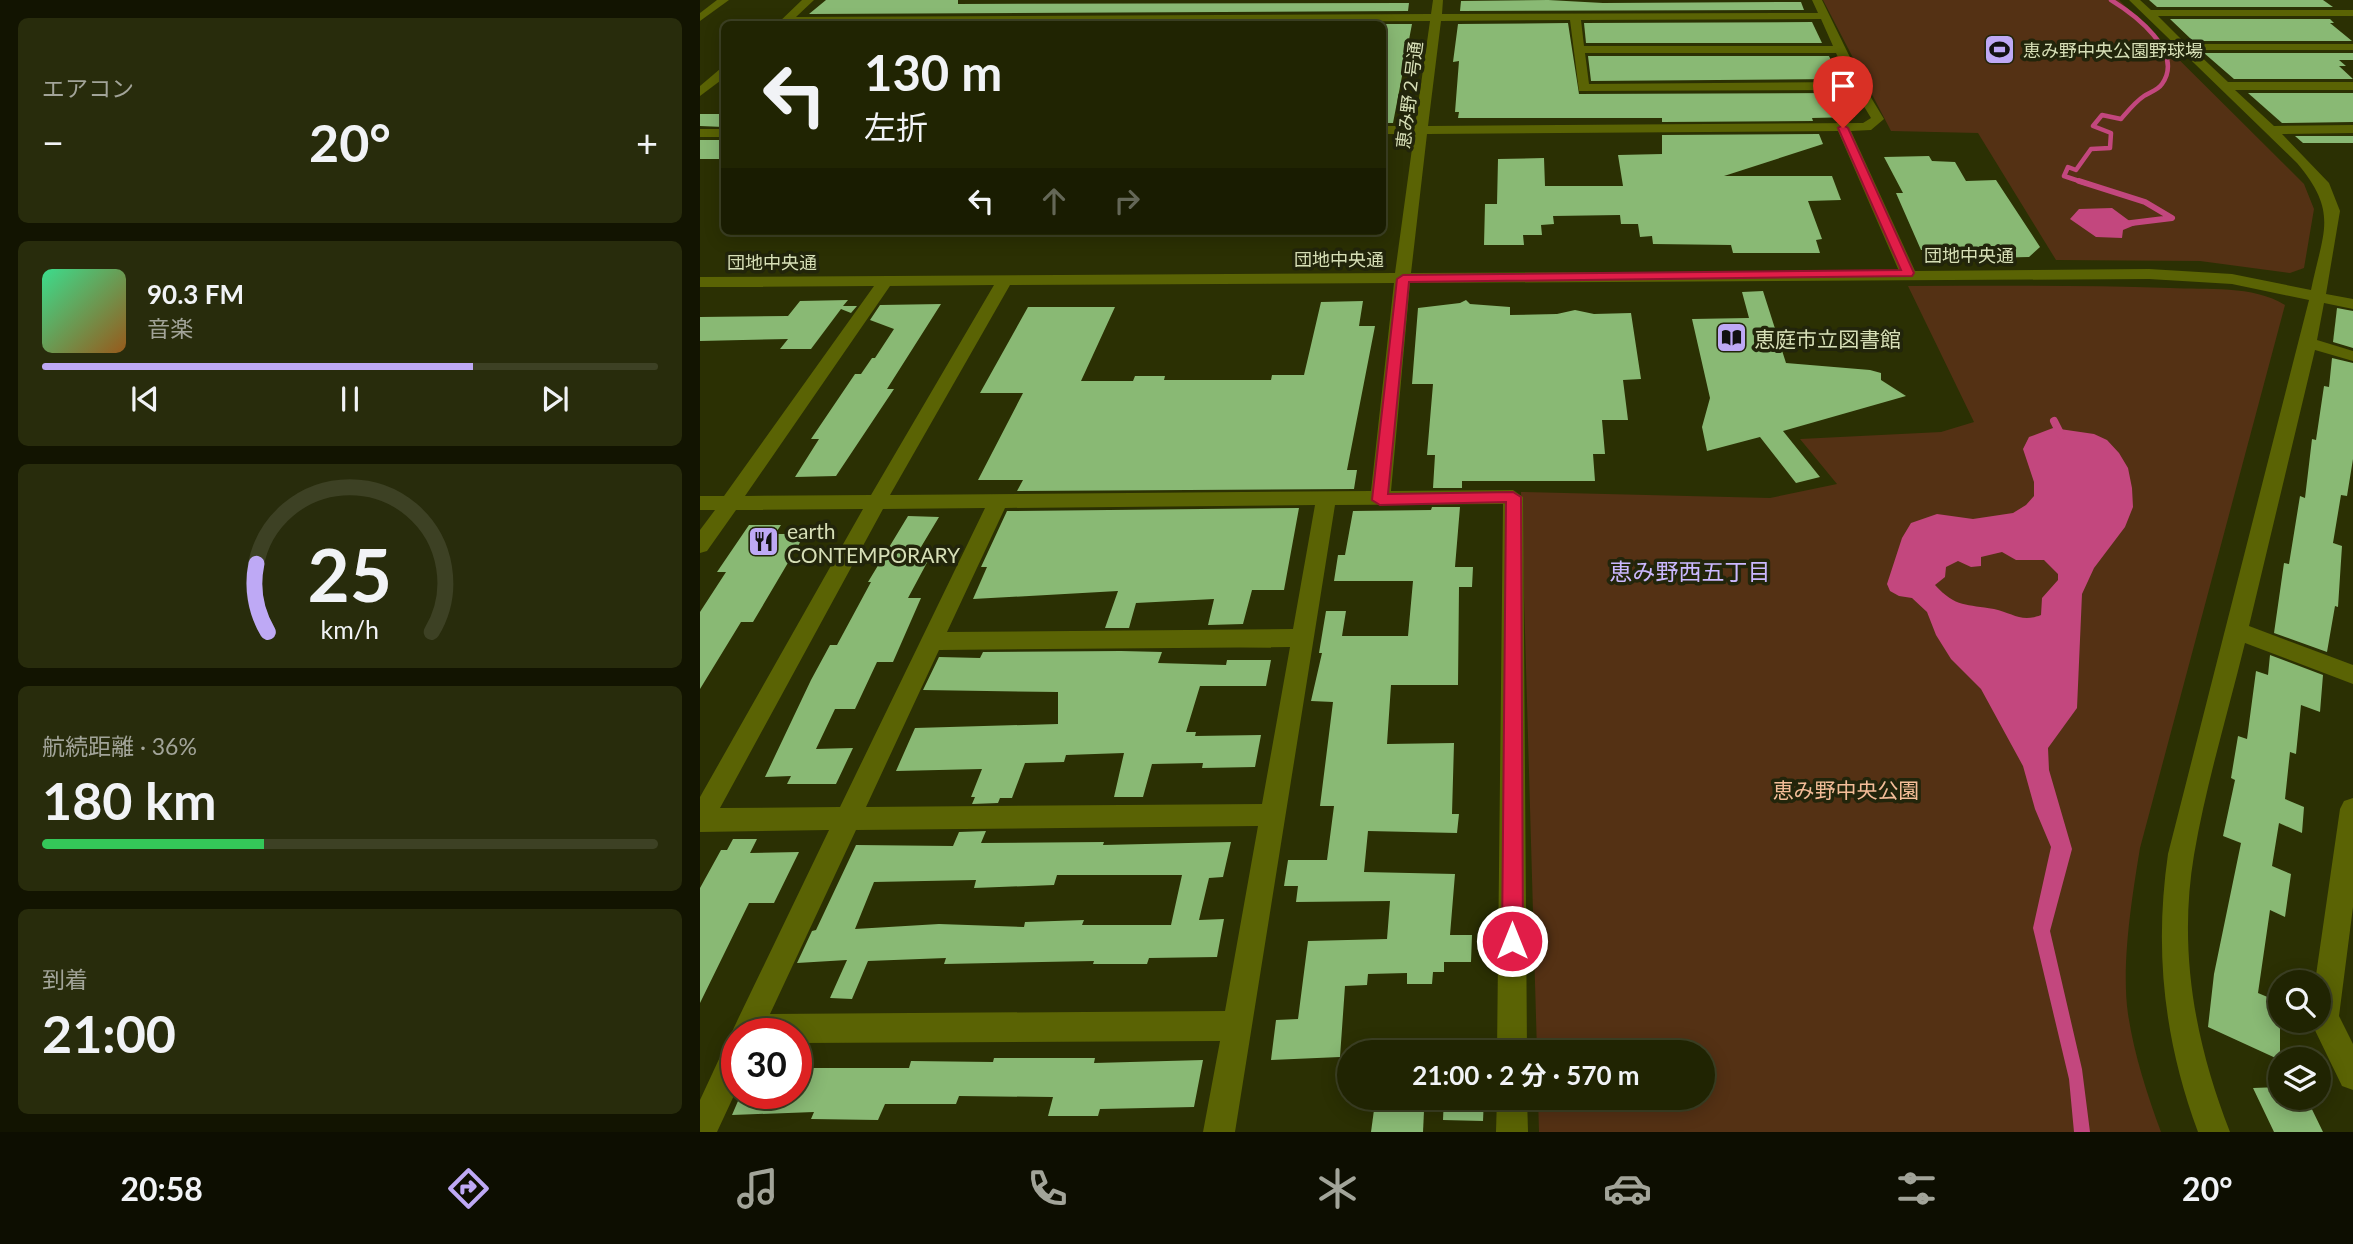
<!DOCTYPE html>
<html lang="ja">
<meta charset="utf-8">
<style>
:root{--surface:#202402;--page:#282c0c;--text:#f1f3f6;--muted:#a2a499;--line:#3d4124;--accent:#bea9f5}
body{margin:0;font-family:Lato,"Noto Sans JP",sans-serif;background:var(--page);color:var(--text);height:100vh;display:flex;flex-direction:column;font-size:26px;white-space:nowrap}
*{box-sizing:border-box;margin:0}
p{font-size:23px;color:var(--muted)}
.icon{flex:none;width:38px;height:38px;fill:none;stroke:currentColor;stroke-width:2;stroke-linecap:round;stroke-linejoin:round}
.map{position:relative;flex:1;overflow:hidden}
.side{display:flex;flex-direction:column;gap:18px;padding:18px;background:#121401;width:700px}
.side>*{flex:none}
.guide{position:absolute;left:21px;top:21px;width:665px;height:214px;border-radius:10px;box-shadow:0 4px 18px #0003,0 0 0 2px var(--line);background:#202402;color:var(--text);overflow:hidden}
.controls{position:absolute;left:1568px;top:970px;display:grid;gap:14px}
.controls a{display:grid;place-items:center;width:63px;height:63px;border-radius:50%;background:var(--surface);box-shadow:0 4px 18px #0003,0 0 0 2px var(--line);font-size:35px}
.speed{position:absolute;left:21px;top:1018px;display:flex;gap:14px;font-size:35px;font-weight:700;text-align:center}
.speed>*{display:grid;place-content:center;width:91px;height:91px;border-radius:50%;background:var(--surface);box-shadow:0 4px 18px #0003,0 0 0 2px var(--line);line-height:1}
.speed .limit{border:10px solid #d22;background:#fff;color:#111}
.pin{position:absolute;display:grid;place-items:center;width:60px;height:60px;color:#fff;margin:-72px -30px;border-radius:50% 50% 50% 0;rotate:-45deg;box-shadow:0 0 7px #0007}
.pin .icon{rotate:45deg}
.me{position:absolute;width:77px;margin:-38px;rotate:0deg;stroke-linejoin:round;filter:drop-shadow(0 0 5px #0008)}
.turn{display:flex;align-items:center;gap:24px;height:147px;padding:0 28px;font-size:32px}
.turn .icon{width:91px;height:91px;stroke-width:2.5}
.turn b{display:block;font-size:49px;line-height:60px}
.lanes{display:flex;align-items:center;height:66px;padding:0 28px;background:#0003;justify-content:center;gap:35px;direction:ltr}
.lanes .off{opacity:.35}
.big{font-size:52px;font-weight:700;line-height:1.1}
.side .widget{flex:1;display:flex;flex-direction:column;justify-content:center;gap:10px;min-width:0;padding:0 24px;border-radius:10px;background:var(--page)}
.side .dial{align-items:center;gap:0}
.dial svg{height:182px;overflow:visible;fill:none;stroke:var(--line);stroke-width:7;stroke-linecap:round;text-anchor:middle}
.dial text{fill:var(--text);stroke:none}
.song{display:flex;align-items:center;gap:21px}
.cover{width:84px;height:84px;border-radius:10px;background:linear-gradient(135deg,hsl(150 70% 55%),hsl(30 70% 35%))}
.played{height:7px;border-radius:4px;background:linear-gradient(90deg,var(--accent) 70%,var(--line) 70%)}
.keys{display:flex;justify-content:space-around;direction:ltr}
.heat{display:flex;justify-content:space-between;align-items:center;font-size:38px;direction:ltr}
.charge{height:10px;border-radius:5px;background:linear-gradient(90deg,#34c759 36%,var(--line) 0)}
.trip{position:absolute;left:637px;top:1040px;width:378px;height:70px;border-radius:35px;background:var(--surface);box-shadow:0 4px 18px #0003,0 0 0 2px var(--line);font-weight:700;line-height:70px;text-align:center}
.tab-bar{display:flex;height:112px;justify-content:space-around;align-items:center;background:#0d0e01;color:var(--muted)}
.tab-bar .icon{width:49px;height:49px}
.tab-bar .selected{color:var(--accent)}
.tab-bar b{font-size:32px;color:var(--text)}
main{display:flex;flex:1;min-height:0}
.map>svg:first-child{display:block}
.green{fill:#543114}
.water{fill:#c3477e;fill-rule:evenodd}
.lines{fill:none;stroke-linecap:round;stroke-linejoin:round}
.stream-far2{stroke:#c3477e;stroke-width:4.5}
.stream-far1{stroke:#c3477e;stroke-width:6}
.stream{stroke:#c3477e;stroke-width:8}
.building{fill:#89b974;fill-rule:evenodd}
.minor{fill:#5a6304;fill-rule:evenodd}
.route{fill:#e11d48;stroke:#92132f;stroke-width:2}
.labels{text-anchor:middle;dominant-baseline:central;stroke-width:7;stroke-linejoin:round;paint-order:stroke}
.far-poi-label{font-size:18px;fill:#d7dfb7;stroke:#22250b;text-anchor:start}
.far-street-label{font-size:18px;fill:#d7dfb7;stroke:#22250b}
.poi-label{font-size:21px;fill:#d7dfb7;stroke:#22250b;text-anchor:start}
.park-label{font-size:21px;fill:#f3bd98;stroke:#22250b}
.neighbourhood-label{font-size:23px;fill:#cbb8ff;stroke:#22250b}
</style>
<main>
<section class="side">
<div class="widget"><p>エアコン</p>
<div class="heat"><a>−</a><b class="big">20°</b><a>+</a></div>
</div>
<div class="widget">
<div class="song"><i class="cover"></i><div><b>90.3 FM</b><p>音楽</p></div></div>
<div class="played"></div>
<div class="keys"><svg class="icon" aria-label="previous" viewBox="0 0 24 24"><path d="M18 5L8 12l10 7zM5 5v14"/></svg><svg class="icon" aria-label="pause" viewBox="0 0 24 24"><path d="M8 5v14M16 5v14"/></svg><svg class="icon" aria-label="next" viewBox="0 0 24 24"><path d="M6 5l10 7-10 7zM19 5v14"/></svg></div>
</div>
<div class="widget dial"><svg viewBox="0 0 100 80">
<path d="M14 69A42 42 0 1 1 86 69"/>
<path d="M14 69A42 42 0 0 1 9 39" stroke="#bea9f5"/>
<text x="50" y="56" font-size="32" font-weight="700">25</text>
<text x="50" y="72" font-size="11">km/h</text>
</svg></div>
<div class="widget"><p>航続距離 · 36%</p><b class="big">180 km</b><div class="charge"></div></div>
<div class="widget"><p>到着</p><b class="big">21:00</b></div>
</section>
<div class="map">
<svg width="1653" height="1132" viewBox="0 0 1653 1132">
<rect width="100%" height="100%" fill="#2b3003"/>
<g class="green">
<polygon points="1123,0 1419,0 1604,184 1614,209 1604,268 1590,273 1500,261 1356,260 1278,133 1191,131"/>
<path d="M1208 286C1296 286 1383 285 1470 288 1507 290 1553 285 1585 305L1440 848C1432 897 1421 965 1428 1014 1434 1054 1447 1094 1461 1132H839L838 1097H1003V1052H837L821 492 1070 498 1137 484 1100 439 1241 432 1274 422Z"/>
</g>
<g class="water">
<polygon points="1412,208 1435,225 1423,230 1422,238 1396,237 1370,219 1379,209"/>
<path d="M1353 428 1394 434 1407 440 1419 453 1428 468 1432 488 1433 507 1425 527 1394 568 1382 594 1377 708 1348 748 1349 770 1372 849 1350 931 1382 1069 1390 1132H1374L1369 1079 1333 928 1351 847 1335 809 1323 766 1281 689 1251 659 1236 635 1227 612 1212 598 1199 596 1190 591 1187 584 1202 538 1211 523 1237 514 1273 519 1313 513 1326 505 1334 496V482L1323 449 1329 437ZM1302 552 1316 560H1344L1358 574V580L1342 598 1341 615C1321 623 1313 613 1294 609 1267 604 1256 608 1235 585L1245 577 1246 567 1258 561 1271 567 1281 566V557Z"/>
</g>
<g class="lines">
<path class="stream-far2" d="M1385 183 1364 176 1368 167 1376 170 1391 149 1410 148 1411 133 1393 126 1402 115 1421 119C1428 111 1435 102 1444 96 1450 92 1458 90 1462 84 1485 52 1434 14 1411 0"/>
<polyline class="stream-far1" points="1379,181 1445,202 1472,218 1423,224"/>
<polyline class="stream" points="1354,421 1361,435"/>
</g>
<g class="building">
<polygon points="126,0 258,0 258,4 709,3 708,11 109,14"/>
<polygon points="848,0 903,3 1101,2 1104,10 760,11 761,1"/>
<polygon points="1449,0 1623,0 1633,7 1457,7"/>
<polygon points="1470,19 1649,19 1630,19 1634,23 1630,23 1652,41 1493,41"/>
<polygon points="1112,22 1122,43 886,43 884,23"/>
<polygon points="868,23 879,94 1143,93 1155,117 1112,118 1113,121 962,122 962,118 758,118 759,112 755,112 759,61 753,62 758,24"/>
<polygon points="540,24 712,24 693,123 682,123 684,24"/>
<polygon points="1504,53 1653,53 1653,60 1639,60 1646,66 1639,66 1653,79 1534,79"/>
<polygon points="888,56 1129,56 1138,75 1134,75 1136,79 891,81"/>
<polygon points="1548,93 1653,93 1653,122 1582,123"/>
<polygon points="0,114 24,114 24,127 0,126"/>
<polygon points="1119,134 1123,144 1024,176 1132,176 1141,200 1108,201 1122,239 1116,240 1120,253 1033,253 1031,245 953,244 952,236 940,237 938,224 921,224 920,215 853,216 854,224 841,225 842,235 823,235 824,245 784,245 785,204 797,204 798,159 844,158 845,186 923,186 918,155 962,154 962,135"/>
<polygon points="1595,136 1653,136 1653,143 1603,143"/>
<polygon points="24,140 24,159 0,159 0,140"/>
<polygon points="1229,156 1232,161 1255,162 1266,181 1296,180 1340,247 1329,257 1286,258 1282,250 1221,250 1196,193 1203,193 1184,157"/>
<polygon points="1063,291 1086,363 1170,370 1181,373 1181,380 1206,396 1083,431 1120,477 1096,483 1060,437 1007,451 1002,427 1010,398 992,319 1049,318 1042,292"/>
<polygon points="148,300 143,306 157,306 151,313 141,309 111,349 80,349 88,339 0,341 0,317 88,316 100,301"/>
<polygon points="766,300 770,304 810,307 810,315 857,314 875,310 894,314 931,313 941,379 923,380 928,420 902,420 905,454 893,454 895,481 762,481 762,488 733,488 735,455 727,455 733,384 712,384 718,308 760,303"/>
<polygon points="663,301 659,326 675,326 647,470 657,470 654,489 317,491 323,480 278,480 323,393 280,393 328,307 415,307 381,381 433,381 435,376 465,376 464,380 571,380 572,375 604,375 621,302"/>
<polygon points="241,304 187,389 194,389 136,476 95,477 119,439 111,439 155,374 161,374 172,358 175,358 194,329 170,320 180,305"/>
<polygon points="1637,308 1653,311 1653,348 1633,342"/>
<polygon points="1632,358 1653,363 1653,459 1647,496 1641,495 1633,543 1642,546 1638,607 1635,606 1627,652 1574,633 1584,563 1589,564 1600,496 1605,498 1612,439 1616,440 1624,386 1629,387"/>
<polygon points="732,507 760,507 755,567 773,567 772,587 759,587 758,685 691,685 687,744 754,743 752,814 759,814 757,833 668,831 664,872 755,874 750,935 772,935 771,962 744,962 744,972 733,972 732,984 707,984 707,973 668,974 667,985 645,986 640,1057 571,1060 576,1020 598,1019 608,941 687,939 690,901 596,902 598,886 584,886 588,860 627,860 634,806 620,806 633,702 611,701 622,653 619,653 626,611 646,611 642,636 708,636 713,581 634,581 638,555 645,555 653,511 731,510"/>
<polygon points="599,508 584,590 552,590 543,624 508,625 514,599 436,603 429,628 405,628 418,591 273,599 287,567 281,567 307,511"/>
<polygon points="208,516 239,517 215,557 230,557 208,598 221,598 193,662 177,662 155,709 135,709 116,749 153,748 136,784 87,784 91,776 65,777 111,680 130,645 137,645 171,582 168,582"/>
<polygon points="49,525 81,525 75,534 105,534 53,622 41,622 0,689 0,612 26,572 17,572"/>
<polygon points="421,651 462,652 458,663 526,665 527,660 571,660 566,686 500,686 486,732 496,732 495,736 561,735 555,767 502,768 503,763 452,764 443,797 414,797 424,753 366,755 364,762 325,763 312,798 300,798 298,803 272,804 275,797 271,797 282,769 196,771 215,728 358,724 358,692 223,690 239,657 280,658 283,652"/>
<polygon points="1570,655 1623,675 1620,712 1601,705 1596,754 1590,752 1585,799 1604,807 1602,833 1579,823 1572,866 1591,874 1585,917 1570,910 1558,993 1577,1001 1576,1010 1580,1011 1580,1060 1508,1027 1514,974 1541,843 1523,836 1535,780 1531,778 1538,736 1547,739 1556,671 1568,675"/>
<path d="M286 831 281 843 404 842 403 845 531 842 523 877 509 878 499 920 524 919 517 957 449 958 447 964H393L394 961 244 964 246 958 168 961 152 999 130 998 147 960 97 963 112 931 116 930 156 845 253 846 259 832ZM357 875H482L471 925H382L384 920 325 922 324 927 239 924 155 929 174 882 276 880 274 888 354 885Z"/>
<polygon points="33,839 57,839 50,853 99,852 74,903 49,903 0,1003 0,888 21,850 27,850"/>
<polygon points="294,1058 395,1058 394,1063 503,1060 494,1107 400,1109 398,1116 348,1116 353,1097 259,1096 256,1104 185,1104 178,1120 111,1119 114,1112 32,1115 41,1094 96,1094 96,1068 209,1068 211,1061 293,1062"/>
<polygon points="1580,1087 1580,1097 1606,1097 1623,1132 1574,1132 1553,1088"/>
<polygon points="744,1097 784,1097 783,1121 743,1120"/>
<polygon points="674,1110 724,1111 723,1132 671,1132"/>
</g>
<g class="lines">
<g class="minor">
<polygon points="17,0 29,0 0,21 0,13"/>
<path d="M102 0H114L96 17 731 14 733 0H743L742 14 1118 13 1112 0H1122L1164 86 1184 119 1171 130 1151 131 1215 271 1449 269 1532 274 1611 290C1623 231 1639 213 1597 163L1429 0H1440L1451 10H1653V16H1458L1486 44H1653V50H1494L1528 82H1653V90H1535L1574 126 1653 125V133L1582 134 1629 183 1640 211 1626 294 1653 299V309L1624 303 1617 340 1653 351V361L1615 350 1549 626 1653 665V684L1545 643C1528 713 1506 784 1494 855 1478 950 1495 1043 1530 1132H1498C1464 1040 1454 951 1468 854L1609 300 1532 284 1449 279 710 283 691 491 813 490 823 497 827 1052H797L803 504 635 505 535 1132H503L520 1041 96 1043V1034H37V1089L17 1132H0V1100L26 1044 34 1041 31 1034 38 1019 129 830 0 832V797L163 509 36 510 7 551 0 553V530L15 510H0V496H24L174 286 0 287V277L695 273 714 134H682V126H715L730 21 77 24ZM1121 19 1133 46H884L881 20ZM870 20 879 91 1154 90 1171 118 1163 123 728 126 741 21ZM885 53H1136L1150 82 889 84ZM1138 131 1199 271 711 273 727 134ZM694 283 671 491 190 495 310 285ZM294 285 171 495 45 496 190 286ZM615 505 593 629 247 632 305 508ZM285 508 140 807 20 808 183 509ZM590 647 562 804 166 807 239 650ZM558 826 525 1011 70 1014 156 830Z"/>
<polygon points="20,69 24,69 24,78 0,96 0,86"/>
<rect x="0" y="129" width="24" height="8"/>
<polygon points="1653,798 1653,907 1639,1016 1653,1044 1653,1090 1642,1086 1610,1020 1619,1020 1619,982 1615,982 1640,809 1644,801"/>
<polygon points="797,1097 827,1097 828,1132 796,1132"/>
</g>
</g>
<polygon class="route" points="1143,125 1148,128 1214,273 1212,276 709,282 688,494 813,492 821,497 823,941 820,948 812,951 805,948 802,941 806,502 680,505 672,500 697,279 703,275 1201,270 1138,128"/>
<defs>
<symbol id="stadium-square" viewBox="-11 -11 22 22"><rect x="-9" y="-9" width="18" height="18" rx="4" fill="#bea9f5" stroke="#22250b"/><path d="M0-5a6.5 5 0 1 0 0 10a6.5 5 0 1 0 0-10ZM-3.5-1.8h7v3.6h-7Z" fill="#111"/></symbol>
<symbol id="library-square" viewBox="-11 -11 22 22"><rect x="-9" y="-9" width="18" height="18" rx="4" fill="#bea9f5" stroke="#22250b"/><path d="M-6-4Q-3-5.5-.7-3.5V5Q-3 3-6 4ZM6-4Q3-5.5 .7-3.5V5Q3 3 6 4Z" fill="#111"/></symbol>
<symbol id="restaurant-square" viewBox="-11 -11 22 22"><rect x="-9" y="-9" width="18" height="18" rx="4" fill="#bea9f5" stroke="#22250b"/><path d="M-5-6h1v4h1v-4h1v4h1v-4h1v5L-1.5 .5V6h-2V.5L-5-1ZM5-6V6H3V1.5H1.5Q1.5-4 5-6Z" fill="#111"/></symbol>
</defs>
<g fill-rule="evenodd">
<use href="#stadium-square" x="1282" y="32" width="35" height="35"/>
<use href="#library-square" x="1014" y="320" width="35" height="35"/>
<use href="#restaurant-square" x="46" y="524" width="35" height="35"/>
</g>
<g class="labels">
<g class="far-poi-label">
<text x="1323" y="50">恵み野中央公園野球場</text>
</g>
<g class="far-street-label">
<text transform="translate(709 95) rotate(-83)">恵み野２号通</text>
<text x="1269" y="255">団地中央通</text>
<text x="639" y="259">団地中央通</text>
<text x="72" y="262">団地中央通</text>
</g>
<g class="poi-label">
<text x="1054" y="338">恵庭市立図書館</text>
<text x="87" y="530">earth<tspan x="87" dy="24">CONTEMPORARY</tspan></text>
</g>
<g class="park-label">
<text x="1146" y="789">恵み野中央公園</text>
</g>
<g class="neighbourhood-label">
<text x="990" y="571">恵み野西五丁目</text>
</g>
</g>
</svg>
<div class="controls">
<a><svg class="icon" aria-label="search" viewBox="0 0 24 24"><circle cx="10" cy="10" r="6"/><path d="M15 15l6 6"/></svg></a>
<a><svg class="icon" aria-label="layers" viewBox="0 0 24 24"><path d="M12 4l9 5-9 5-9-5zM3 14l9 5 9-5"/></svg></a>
</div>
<div class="speed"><div class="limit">30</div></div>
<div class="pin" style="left:1143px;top:128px;background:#d93025"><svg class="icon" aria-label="arrive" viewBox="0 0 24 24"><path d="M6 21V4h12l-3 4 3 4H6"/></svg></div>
<svg class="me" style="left:812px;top:941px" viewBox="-20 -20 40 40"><circle r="17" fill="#e11d48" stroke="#fff" stroke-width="3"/><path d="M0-11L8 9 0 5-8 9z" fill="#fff"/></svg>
<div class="trip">21:00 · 2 分 · 570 m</div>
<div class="guide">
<div class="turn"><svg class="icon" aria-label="left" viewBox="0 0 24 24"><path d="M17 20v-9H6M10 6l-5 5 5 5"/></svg><div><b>130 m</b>左折</div></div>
<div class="lanes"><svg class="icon" aria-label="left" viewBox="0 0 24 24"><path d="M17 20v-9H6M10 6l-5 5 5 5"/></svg><svg class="icon off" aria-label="ahead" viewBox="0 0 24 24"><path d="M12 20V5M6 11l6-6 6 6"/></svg><svg class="icon off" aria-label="right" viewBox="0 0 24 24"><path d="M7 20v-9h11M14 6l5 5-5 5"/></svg></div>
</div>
</div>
</main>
<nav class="tab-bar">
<b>20:58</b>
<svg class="icon selected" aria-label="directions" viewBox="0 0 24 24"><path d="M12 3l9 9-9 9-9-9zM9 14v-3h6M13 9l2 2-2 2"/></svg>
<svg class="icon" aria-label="music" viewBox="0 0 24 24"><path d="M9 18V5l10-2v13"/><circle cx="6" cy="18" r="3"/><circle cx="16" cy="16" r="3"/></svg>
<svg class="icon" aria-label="phone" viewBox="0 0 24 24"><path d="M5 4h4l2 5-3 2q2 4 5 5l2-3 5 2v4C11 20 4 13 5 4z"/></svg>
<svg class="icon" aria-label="climate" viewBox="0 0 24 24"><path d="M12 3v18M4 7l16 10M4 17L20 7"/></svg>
<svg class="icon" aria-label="car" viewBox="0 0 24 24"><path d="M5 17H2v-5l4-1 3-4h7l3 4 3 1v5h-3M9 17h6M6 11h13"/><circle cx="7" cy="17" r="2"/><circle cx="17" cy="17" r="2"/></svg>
<svg class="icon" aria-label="filters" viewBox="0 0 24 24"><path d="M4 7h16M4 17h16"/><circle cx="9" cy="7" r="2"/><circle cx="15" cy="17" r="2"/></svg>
<b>20°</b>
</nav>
